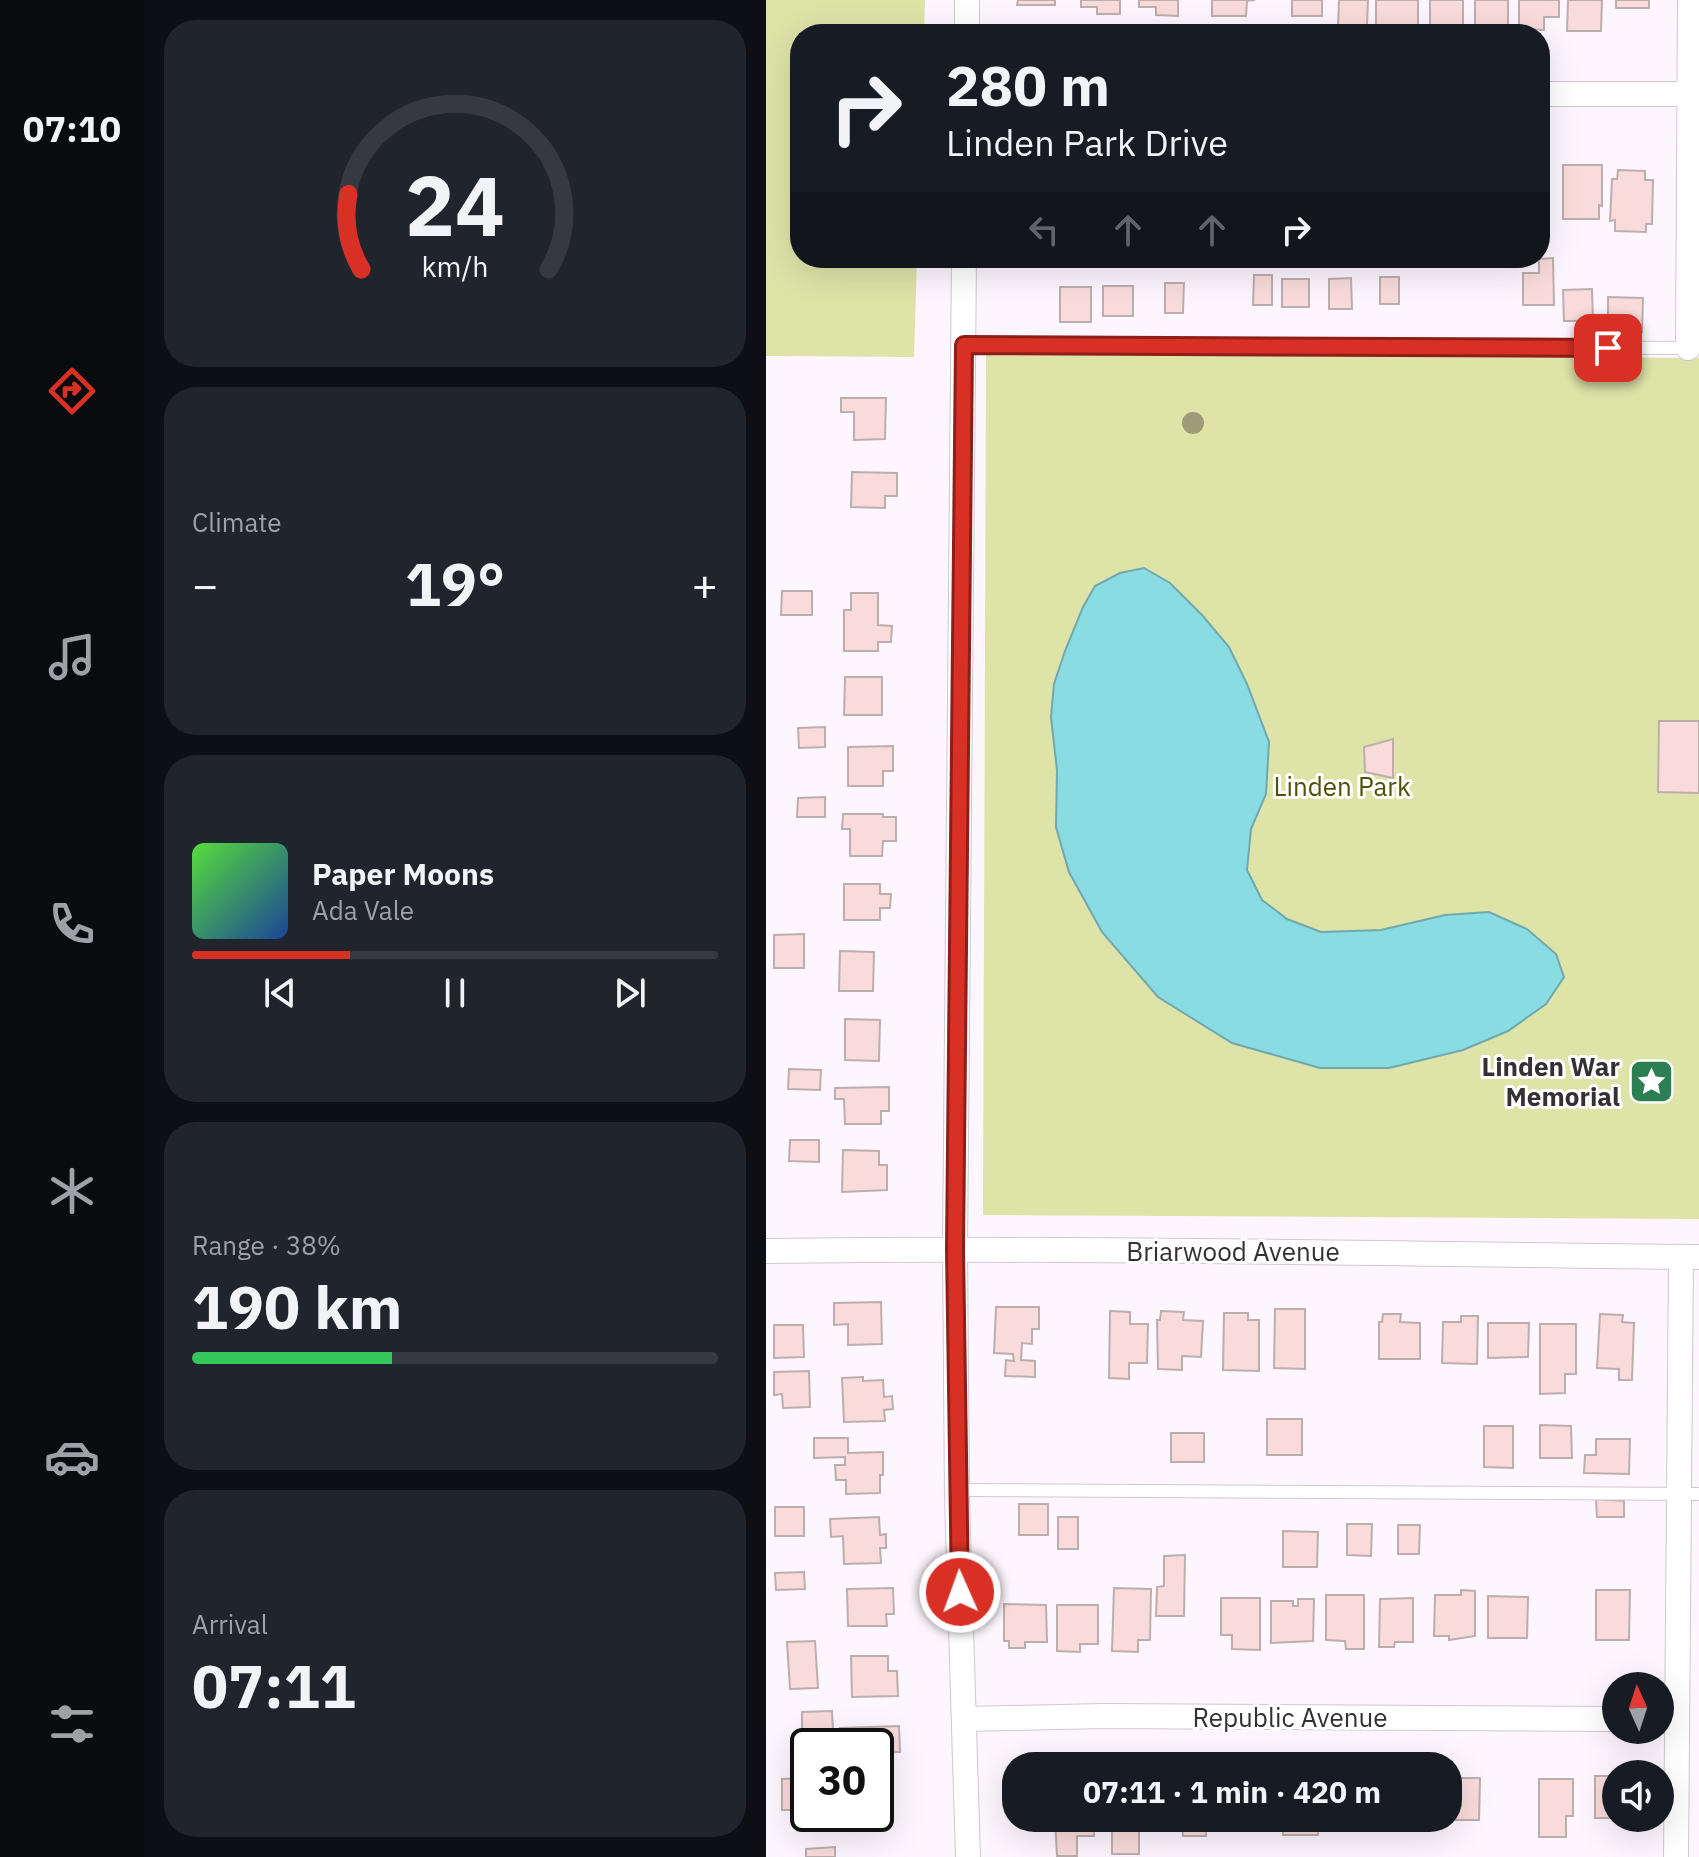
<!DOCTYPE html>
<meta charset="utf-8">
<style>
:root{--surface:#171b24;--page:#20242c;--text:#f1f3f6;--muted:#9ea1a6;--line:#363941;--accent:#d93025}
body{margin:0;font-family:"IBM Plex Sans",sans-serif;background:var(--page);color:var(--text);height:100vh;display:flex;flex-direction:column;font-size:30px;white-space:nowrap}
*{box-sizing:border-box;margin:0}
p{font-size:26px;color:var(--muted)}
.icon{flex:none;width:44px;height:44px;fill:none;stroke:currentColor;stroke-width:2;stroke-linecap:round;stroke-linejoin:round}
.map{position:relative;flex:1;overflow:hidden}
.drawer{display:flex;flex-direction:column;gap:20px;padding:20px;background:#0d0f14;width:622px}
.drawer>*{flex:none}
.banner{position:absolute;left:24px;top:24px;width:760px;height:244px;border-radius:32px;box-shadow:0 8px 32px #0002;background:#171b24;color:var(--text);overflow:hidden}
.needle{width:52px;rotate:357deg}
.buttons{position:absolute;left:836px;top:1672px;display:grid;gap:16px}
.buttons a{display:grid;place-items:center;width:72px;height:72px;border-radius:50%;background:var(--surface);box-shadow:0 8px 32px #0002;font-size:40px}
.speed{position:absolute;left:24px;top:1728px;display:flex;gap:16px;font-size:40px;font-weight:700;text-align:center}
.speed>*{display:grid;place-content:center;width:104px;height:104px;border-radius:50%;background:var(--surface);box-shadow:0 8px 32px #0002;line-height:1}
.speed .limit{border:4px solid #111;border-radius:12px;background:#fff;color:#111}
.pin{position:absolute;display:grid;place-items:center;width:68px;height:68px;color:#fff;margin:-34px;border-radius:16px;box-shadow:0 4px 12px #0006}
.me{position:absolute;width:88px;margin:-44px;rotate:358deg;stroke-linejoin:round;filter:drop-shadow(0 0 6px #0008)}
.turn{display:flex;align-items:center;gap:28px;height:168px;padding:0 24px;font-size:36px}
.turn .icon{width:104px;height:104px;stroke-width:2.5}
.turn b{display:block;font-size:56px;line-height:68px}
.lanes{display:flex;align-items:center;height:76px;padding:0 24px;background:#0003;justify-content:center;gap:40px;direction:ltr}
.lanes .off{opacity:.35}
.big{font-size:60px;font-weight:800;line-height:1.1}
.drawer .widget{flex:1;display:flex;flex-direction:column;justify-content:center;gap:12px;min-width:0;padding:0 28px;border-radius:32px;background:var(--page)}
.drawer .dial{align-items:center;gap:0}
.dial svg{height:208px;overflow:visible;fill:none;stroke:var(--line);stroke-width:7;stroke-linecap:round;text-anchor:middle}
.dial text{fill:var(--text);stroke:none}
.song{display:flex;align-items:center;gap:24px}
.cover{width:96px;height:96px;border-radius:12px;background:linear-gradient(135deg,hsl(110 70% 55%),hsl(220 70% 35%))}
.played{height:8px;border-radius:4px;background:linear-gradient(90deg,var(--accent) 30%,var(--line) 30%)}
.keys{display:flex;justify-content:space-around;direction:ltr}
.heat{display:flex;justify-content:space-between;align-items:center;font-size:44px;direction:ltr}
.charge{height:12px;border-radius:6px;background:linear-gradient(90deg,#34c759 38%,var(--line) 0)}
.trip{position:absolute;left:236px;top:1752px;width:460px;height:80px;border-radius:32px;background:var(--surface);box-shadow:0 8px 32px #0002;font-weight:800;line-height:80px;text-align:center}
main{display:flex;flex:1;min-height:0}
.tab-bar{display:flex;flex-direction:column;width:144px;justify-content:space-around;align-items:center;background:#090b0e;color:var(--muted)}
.tab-bar .icon{width:56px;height:56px}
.tab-bar .current{color:var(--accent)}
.tab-bar b{font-size:36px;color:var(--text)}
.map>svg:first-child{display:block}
.green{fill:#dee3a8}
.water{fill:#8adce3;stroke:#70a8ae;stroke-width:2}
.building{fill:#f8dbda;stroke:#bdaeae;stroke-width:2}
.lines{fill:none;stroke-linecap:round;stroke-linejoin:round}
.lane-casing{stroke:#d0c7d1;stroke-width:14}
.street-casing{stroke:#d0c7d1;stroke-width:26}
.lane{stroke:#fff;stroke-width:12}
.street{stroke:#fff;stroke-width:24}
.tree{fill:#9e9c78}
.route-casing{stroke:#8d1f18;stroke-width:20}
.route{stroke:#d93025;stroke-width:14}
.labels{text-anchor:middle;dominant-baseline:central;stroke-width:6;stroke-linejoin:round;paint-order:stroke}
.park-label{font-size:26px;fill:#50520a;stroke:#fff}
.poi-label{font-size:26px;font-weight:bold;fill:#343034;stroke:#fff;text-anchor:end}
.street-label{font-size:26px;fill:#343034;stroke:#fff}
</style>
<main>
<nav class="tab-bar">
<b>07:10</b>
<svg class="icon current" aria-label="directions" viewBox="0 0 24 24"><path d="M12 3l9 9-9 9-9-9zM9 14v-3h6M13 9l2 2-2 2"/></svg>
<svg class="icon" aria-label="music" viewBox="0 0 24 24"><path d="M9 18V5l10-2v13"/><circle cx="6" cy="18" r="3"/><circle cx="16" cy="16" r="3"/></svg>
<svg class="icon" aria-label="phone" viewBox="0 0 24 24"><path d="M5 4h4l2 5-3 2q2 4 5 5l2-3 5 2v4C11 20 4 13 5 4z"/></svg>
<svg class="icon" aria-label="climate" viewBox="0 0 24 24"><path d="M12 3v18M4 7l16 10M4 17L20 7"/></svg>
<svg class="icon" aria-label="car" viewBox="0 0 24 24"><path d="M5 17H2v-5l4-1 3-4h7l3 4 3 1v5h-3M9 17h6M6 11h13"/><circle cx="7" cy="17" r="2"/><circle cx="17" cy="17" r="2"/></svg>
<svg class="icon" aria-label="filters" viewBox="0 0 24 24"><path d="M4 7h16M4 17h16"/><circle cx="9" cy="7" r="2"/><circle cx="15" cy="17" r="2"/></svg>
</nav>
<section class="drawer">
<div class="widget dial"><svg viewBox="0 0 100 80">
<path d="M14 69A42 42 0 1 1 86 69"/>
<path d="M14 69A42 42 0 0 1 9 40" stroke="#d93025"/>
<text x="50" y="56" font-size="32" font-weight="700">24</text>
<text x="50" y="72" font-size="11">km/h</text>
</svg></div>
<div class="widget"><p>Climate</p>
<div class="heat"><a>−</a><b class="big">19°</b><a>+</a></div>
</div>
<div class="widget">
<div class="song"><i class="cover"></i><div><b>Paper Moons</b><p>Ada Vale</p></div></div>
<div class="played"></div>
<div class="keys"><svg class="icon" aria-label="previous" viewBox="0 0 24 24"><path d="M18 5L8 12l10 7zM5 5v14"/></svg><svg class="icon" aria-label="pause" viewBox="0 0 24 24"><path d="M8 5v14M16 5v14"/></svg><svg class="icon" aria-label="next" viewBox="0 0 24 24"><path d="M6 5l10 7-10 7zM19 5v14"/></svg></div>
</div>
<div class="widget"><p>Range · 38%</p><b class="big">190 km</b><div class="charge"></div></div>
<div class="widget"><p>Arrival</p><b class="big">07:11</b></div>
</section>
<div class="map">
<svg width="933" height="1857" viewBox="0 0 933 1857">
<rect width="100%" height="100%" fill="#fef6fe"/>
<g class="green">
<polygon points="0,0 159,0 158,34 34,34 34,258 151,258 148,357 0,356"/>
<polygon points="220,353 933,358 933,1219 217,1215"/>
</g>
<polygon class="water" points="378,568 404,583 436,615 463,647 481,684 503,742 500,794 485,829 481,870 496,900 521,919 555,932 615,930 679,915 723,912 761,929 790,954 798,977 780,1004 742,1031 697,1050 623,1068 554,1068 466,1043 392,997 336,932 303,872 290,827 291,770 285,717 288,684 299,651 317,607 329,586 354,573"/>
<g class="building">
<polygon points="252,0 289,0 289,5 251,5"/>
<polygon points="315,0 354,0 354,14 331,14 331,7 315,7"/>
<polygon points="373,0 412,0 412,16 390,15 390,7 373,7"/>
<polygon points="446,0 489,0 481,1 480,16 446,16"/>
<rect x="526" y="0" width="30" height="16"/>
<polygon points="573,0 602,0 601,27 572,26"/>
<polygon points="610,0 652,0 652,31 610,30"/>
<rect x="664" y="0" width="33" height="26"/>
<rect x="709" y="0" width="33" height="25"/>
<polygon points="753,0 793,0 793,17 778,17 778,30 753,29"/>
<polygon points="802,0 836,0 835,31 801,31"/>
<rect x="850" y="0" width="33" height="8"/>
<polygon points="774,150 776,150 776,176 782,176 782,198 774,198"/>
<polygon points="797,165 836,165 836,206 833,205 833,219 797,219"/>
<polygon points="852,170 879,171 879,180 887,180 886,224 880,224 880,232 849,231 849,220 844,221 846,179 851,179"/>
<polygon points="787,258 788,305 757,305 757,273 773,273 773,259"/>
<polygon points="488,275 506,275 506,305 487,305"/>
<rect x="614" y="277" width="19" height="27"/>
<polygon points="585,278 586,309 563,309 563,279"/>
<rect x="516" y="279" width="27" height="28"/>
<polygon points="399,283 418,283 417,313 399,313"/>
<rect x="337" y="286" width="30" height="30"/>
<rect x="294" y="287" width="31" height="35"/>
<polygon points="826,289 827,321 798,321 797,290"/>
<polygon points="842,297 877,298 876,332 842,332"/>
<polygon points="75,398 120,398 119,439 88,440 88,412 75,412"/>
<polygon points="86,472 131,473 131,496 119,496 119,508 85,507"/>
<polygon points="16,591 46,591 46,615 15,615"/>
<polygon points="85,593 112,593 112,625 126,626 125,642 112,642 112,651 78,651 78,610 85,610"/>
<polygon points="79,677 116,677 116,715 78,715"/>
<polygon points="893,721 933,721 933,793 892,792"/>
<polygon points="59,727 59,747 33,748 32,728"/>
<polygon points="627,739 627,778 599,772 598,747"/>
<polygon points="127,746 127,771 117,771 117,786 82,786 82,747"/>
<polygon points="59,797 59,817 31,817 32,798"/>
<polygon points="77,814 117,814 117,817 130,817 130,841 117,841 116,856 84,856 84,829 76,829"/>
<polygon points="78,884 114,884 114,894 125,894 124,908 114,908 114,920 78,920"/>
<polygon points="38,934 38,968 8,968 8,935"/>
<polygon points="74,951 108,952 107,991 73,991"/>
<polygon points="79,1019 114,1020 113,1061 79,1060"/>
<polygon points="23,1069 55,1070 54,1090 22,1089"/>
<polygon points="123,1087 123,1111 115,1111 115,1124 79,1124 78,1099 69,1099 69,1088"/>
<polygon points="24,1140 53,1140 53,1162 23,1161"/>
<polygon points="77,1150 113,1151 113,1165 121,1165 121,1190 76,1192"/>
<polygon points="115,1302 116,1344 82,1345 82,1324 68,1325 68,1303"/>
<polygon points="230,1307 273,1307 273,1329 266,1329 266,1344 256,1343 255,1360 269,1361 269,1377 239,1376 240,1360 248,1361 247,1354 228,1353"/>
<polygon points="509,1309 539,1309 539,1369 508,1368"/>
<polygon points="344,1311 364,1312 364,1324 382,1324 381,1363 363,1363 363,1379 343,1378"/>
<polygon points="395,1311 418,1312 417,1320 437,1321 435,1357 416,1356 416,1370 392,1369 391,1320 394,1320"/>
<polygon points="458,1313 482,1313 482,1320 493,1320 493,1371 457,1370"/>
<polygon points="617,1314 635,1314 634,1322 654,1323 654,1359 613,1359 613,1322 616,1322"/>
<polygon points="834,1314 857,1315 856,1322 868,1323 866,1380 853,1380 853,1369 831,1368"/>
<polygon points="695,1316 712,1316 711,1364 676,1363 677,1322 695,1322"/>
<polygon points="722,1323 763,1323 762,1357 722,1358"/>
<polygon points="774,1324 810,1324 810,1374 799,1374 799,1393 774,1394"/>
<polygon points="8,1325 37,1325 38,1357 8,1358"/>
<polygon points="43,1371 44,1407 17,1408 16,1394 8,1395 8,1372"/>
<polygon points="97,1377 97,1381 117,1380 118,1397 126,1396 127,1409 118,1410 119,1421 78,1422 76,1378"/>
<rect x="501" y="1419" width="35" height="36"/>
<polygon points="774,1425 805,1426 806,1458 774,1458"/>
<polygon points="718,1426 747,1426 747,1468 718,1467"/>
<rect x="405" y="1433" width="33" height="29"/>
<polygon points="48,1438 82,1438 82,1453 117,1452 117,1475 114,1475 114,1493 80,1494 80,1480 70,1480 69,1465 79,1465 79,1457 48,1458"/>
<polygon points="830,1439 864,1439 863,1474 818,1473 819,1455 830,1455"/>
<polygon points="830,1499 858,1501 858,1517 831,1517"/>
<rect x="253" y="1504" width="29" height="31"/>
<rect x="9" y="1507" width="29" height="29"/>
<polygon points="113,1517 114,1535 120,1534 120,1548 114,1548 115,1563 78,1564 77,1536 65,1537 64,1519"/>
<rect x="292" y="1517" width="20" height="32"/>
<polygon points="581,1524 606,1524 605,1556 581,1555"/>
<polygon points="632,1525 654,1525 653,1554 632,1554"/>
<polygon points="517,1531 552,1532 551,1567 517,1567"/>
<polygon points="419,1555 418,1616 390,1616 391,1587 398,1586 398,1556"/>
<polygon points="38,1572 39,1589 10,1590 9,1573"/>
<polygon points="127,1588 128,1614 120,1614 121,1626 82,1626 81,1589"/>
<polygon points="348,1588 385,1589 384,1640 372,1640 372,1652 346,1651"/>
<polygon points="695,1590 709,1591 709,1636 683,1640 683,1636 668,1636 669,1595 695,1595"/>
<polygon points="830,1590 864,1590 863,1640 830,1640"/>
<polygon points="560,1595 598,1595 598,1649 580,1649 579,1641 560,1640"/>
<polygon points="722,1596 762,1597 761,1638 722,1638"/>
<polygon points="455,1598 494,1598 494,1650 466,1649 466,1635 455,1635"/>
<polygon points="647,1598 647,1642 629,1642 628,1647 613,1647 614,1599"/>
<polygon points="532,1599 548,1599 547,1641 505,1643 505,1601 527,1601 527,1606 532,1606"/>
<polygon points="238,1604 280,1605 281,1642 259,1642 259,1648 243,1648 243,1641 238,1641"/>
<polygon points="291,1605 332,1605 332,1644 314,1644 314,1652 291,1651"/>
<polygon points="49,1641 52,1688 24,1689 21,1642"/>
<polygon points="85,1656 122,1656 122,1671 131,1671 132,1696 86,1697"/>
<polygon points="66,1711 67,1730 36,1732 36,1712"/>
<polygon points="133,1726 134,1752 125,1752 125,1767 110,1768 110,1746 75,1746 74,1728"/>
<polygon points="829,1776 850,1776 850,1808 847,1808 847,1818 829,1818"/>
<polygon points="42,1778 42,1810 16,1810 16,1779"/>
<polygon points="682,1778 714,1778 713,1820 675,1820 675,1818 682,1818"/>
<polygon points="773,1779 807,1779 807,1816 800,1816 800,1837 773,1837"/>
<polygon points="110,1794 123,1794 123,1829 88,1830 87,1814 110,1814"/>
<polygon points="289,1818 328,1818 328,1836 311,1836 311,1856 291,1856"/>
<polygon points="400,1818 440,1818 440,1836 417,1836 416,1824 400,1824"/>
<rect x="455" y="1818" width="39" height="5"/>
<rect x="517" y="1818" width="35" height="17"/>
<rect x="346" y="1822" width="27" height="32"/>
<polygon points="69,1847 69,1857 40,1857 40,1849"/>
</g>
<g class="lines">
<defs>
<g id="lane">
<polyline points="198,345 926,348"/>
<polyline points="191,1490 933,1494"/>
</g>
<g id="street">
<polyline points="201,34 201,0"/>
<polyline points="774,94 933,94"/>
<polyline points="198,258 189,1249 191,1497 202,1857"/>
<polyline points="922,348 924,0"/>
<path d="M0 1251C311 1247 622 1254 933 1257"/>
<polyline points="199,1719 337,1716 850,1719"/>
<polyline points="910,1857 915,1257"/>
</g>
</defs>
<use href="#lane" class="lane-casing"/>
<use href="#street" class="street-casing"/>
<use href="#lane" class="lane"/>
<use href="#street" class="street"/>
</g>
<circle class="tree" cx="427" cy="423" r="11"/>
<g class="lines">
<defs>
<polyline id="route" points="194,1592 189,1249 198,345 842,348"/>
</defs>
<use href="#route" class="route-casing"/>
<use href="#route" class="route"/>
</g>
<defs>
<symbol id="sight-square" viewBox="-11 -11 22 22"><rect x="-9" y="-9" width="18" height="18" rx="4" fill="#2b7f52" stroke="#fff"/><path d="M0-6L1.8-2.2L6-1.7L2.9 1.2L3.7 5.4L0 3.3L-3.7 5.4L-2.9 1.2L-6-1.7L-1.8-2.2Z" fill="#fff"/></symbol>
</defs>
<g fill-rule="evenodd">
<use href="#sight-square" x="860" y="1056" width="51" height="51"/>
</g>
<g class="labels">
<g class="park-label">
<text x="576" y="786">Linden Park</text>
</g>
<g class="poi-label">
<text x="854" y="1066">Linden War<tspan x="854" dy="30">Memorial</tspan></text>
</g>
<g class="street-label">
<text x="467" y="1251">Briarwood Avenue</text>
<text x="524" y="1717">Republic Avenue</text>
</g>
</g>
</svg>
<div class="buttons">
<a><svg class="needle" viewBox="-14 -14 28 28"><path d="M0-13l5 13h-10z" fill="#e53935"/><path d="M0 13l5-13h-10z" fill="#9ea1a6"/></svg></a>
<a><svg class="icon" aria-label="sound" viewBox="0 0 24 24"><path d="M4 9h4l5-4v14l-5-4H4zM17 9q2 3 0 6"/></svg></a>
</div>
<div class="speed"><div class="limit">30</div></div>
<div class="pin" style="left:842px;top:348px;background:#d93025"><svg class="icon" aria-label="arrive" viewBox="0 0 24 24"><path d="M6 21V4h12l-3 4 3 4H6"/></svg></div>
<svg class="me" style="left:194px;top:1592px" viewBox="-20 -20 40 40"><circle r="17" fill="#d93025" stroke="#fff" stroke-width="3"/><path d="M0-11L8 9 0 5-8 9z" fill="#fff"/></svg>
<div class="trip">07:11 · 1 min · 420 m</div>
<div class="banner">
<div class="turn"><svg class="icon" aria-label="right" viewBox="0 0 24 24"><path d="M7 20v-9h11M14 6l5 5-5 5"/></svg><div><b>280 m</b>Linden Park Drive</div></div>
<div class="lanes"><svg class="icon off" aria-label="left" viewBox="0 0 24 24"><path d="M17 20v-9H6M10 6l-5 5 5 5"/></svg><svg class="icon off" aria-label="ahead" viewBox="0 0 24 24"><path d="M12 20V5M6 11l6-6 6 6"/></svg><svg class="icon off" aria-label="ahead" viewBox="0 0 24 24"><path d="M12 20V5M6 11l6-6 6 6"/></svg><svg class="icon" aria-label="right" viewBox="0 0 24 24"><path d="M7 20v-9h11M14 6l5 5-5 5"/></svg></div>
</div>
</div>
</main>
